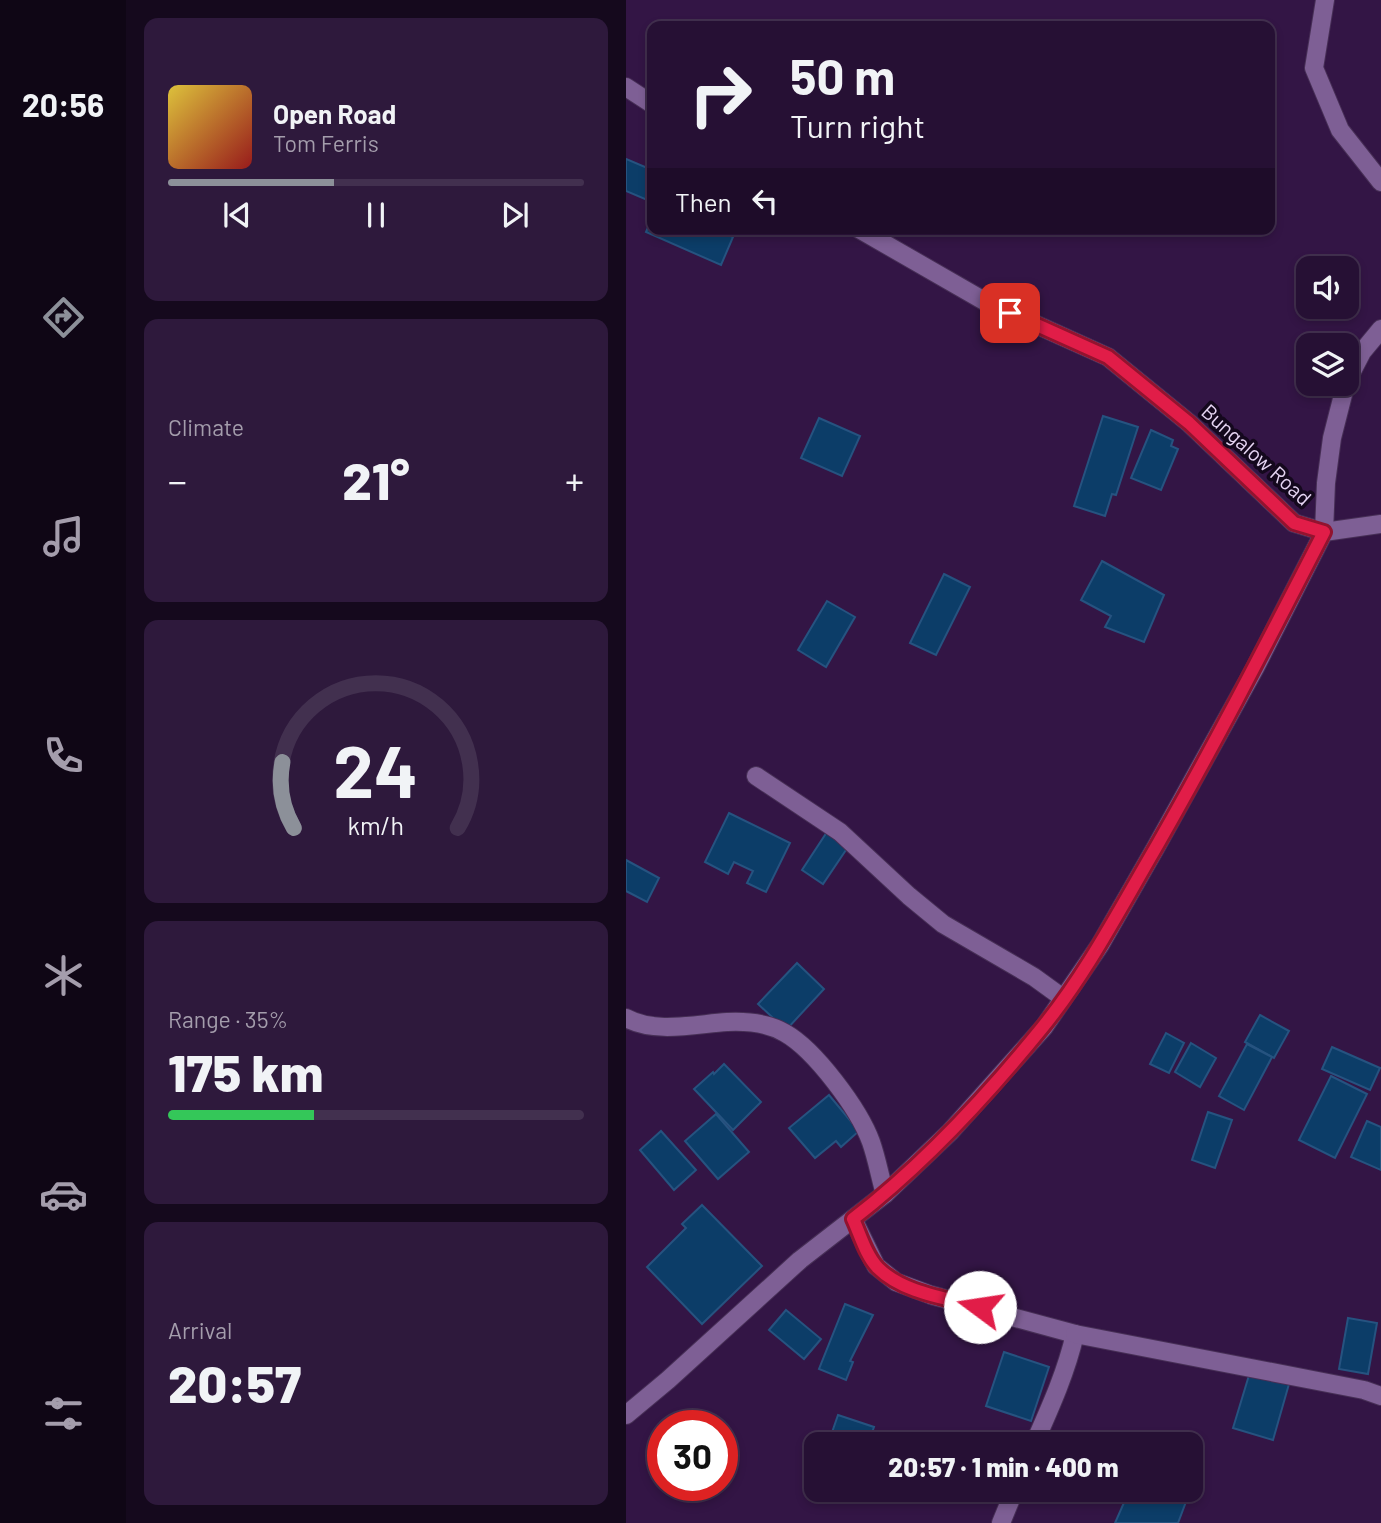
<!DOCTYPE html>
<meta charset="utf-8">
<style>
:root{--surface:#261034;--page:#2e193c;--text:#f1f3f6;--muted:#a49dac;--line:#42304f;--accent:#8c9099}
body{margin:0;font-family:Barlow,sans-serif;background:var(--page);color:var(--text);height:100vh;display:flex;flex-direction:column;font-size:26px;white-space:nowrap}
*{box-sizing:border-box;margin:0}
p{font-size:23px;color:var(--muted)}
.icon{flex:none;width:38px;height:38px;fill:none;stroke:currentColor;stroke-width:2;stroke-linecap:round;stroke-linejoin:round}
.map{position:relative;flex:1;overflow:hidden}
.side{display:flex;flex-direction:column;gap:18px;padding:18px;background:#15091d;width:500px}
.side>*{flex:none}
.guide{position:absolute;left:21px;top:21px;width:628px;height:214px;border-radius:14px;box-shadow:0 4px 10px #0003,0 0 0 2px var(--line);background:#261034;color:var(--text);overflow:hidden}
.buttons{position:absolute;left:670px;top:256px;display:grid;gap:14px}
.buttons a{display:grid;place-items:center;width:63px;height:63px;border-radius:14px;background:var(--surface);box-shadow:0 4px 10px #0003,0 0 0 2px var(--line);font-size:35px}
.speed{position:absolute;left:21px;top:1410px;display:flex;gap:14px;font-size:35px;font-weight:700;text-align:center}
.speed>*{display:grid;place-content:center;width:91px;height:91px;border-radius:50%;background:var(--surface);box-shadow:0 4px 10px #0003,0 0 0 2px var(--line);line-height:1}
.speed .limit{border:10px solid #d22;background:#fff;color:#111}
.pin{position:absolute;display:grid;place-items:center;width:60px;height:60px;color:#fff;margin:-30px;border-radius:14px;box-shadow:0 4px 10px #0006}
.me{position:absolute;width:77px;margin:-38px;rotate:284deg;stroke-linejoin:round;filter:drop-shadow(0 0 5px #0008)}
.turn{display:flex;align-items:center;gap:24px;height:147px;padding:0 28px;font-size:32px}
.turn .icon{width:91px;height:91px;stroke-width:2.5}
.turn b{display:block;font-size:49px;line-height:60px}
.then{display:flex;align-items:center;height:66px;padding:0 28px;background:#0003;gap:14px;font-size:26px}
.big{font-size:52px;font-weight:800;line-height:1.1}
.side .card{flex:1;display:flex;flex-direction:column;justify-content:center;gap:10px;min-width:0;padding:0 24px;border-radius:14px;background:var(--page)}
.side .dial{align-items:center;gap:0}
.dial svg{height:182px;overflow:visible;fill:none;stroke:var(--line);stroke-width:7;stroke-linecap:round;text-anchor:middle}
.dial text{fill:var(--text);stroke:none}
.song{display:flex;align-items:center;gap:21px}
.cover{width:84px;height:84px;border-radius:10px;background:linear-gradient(135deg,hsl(50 70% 55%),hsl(0 70% 35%))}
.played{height:7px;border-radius:4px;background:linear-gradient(90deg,var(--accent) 40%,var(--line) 40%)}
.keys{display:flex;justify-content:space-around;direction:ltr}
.heat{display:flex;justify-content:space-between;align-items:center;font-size:38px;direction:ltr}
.charge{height:10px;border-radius:5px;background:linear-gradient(90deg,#34c759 35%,var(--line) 0)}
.trip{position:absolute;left:178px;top:1432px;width:399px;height:70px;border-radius:14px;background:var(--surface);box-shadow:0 4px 10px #0003,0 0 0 2px var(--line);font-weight:800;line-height:70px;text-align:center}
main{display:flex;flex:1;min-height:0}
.dock{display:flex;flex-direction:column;width:126px;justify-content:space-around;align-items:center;background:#0f0615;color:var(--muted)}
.dock .icon{width:49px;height:49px}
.dock .current{color:var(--accent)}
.dock b{font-size:32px;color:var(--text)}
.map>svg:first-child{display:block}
.building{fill:#0c3d68;stroke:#265380;stroke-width:2}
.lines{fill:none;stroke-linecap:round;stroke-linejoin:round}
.minor-casing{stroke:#472f56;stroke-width:20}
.minor{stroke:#7e5f95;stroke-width:18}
.route-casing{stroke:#92132f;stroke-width:18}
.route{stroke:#e11d48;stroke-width:12}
.labels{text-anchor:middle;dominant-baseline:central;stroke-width:7;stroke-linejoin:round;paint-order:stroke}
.street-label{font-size:21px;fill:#e6d5f3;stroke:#14081d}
</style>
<main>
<nav class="dock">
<b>20:56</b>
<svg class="icon current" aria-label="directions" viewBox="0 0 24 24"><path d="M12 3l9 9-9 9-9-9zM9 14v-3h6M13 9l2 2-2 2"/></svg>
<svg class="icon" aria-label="music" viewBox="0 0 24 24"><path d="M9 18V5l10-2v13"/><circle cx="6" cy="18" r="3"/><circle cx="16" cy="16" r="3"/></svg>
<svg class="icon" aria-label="phone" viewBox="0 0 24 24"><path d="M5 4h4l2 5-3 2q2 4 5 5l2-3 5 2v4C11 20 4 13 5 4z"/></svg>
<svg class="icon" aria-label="climate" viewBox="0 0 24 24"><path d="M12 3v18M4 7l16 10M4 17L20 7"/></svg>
<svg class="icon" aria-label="car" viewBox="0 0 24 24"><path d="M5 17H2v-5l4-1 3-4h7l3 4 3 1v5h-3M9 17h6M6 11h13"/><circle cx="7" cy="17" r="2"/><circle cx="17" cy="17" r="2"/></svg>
<svg class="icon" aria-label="filters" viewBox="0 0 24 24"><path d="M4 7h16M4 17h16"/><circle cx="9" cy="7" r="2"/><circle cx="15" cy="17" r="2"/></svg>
</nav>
<section class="side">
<div class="card">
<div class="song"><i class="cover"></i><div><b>Open Road</b><p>Tom Ferris</p></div></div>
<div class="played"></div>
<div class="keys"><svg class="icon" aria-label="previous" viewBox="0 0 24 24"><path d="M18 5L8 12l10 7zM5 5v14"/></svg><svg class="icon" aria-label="pause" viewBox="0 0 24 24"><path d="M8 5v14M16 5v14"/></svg><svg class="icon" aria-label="next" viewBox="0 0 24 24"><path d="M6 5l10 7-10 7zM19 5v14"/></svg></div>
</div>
<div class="card"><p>Climate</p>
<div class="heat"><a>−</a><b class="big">21°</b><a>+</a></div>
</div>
<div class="card dial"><svg viewBox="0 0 100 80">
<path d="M14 69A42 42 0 1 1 86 69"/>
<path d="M14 69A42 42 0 0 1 9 40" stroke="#8c9099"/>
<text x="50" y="56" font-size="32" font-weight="700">24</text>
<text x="50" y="72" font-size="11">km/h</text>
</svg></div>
<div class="card"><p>Range · 35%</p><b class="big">175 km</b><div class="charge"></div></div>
<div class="card"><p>Arrival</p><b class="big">20:57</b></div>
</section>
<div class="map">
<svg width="755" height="1523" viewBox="0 0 755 1523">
<rect width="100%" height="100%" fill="#331545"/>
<g class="building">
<polygon points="0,159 26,170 26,202 0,191"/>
<polygon points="26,218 26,229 88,229 107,237 95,265 20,232"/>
<polygon points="477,416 512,427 490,495 486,494 479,516 448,506"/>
<polygon points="193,418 234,436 216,476 175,458"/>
<polygon points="525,430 547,440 545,446 552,449 535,490 505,478"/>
<polygon points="476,561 538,595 518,642 479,627 485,616 455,600"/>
<polygon points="318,574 344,587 310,655 284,643"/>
<polygon points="201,601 229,617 200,667 172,650"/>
<polygon points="103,813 164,843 140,892 121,883 127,871 108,862 102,874 79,862"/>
<polygon points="201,832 222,847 197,884 176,870"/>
<polygon points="0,860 33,878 21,902 0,891"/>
<polygon points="171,963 198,989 160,1030 132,1004"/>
<polygon points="634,1015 663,1031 648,1058 619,1042"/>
<polygon points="540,1033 558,1043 543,1073 524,1064"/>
<polygon points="565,1043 590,1058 574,1087 549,1072"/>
<polygon points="621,1044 646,1057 618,1110 593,1096"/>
<polygon points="706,1047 754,1068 744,1090 696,1069"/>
<polygon points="98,1064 135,1102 107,1130 68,1089 87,1072 88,1074"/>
<polygon points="705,1076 741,1094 709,1158 673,1140"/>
<polygon points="203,1095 233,1131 215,1147 210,1141 189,1158 163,1128"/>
<polygon points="582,1112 606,1120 589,1168 566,1160"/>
<polygon points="90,1114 123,1152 92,1179 59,1141"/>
<polygon points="741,1121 755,1127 755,1170 725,1157"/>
<polygon points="35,1131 70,1170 48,1190 14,1150"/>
<polygon points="76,1205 136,1266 76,1324 21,1267 60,1228 56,1224"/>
<polygon points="219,1304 247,1315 224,1361 227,1362 220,1380 193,1369"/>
<polygon points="160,1310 195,1339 178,1359 143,1330"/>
<polygon points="722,1318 751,1323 742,1374 713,1369"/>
<polygon points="378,1352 423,1367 405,1421 360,1406"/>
<polygon points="624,1372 663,1384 647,1440 607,1428"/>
<polygon points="212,1415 248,1427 242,1444 202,1444"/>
<polygon points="504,1489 558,1489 564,1491 552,1523 489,1523"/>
</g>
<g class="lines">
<defs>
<g id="minor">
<polyline points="699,0 688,68 714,130 755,182"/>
<polyline points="0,87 26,104"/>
<polyline points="233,229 360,302 482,357 563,423 668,523 698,532 755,524"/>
<polyline points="721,381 736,352 755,329"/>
<polyline points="130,776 214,832 283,896 317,924 408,977 437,998"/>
<path d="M0 1018C29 1034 70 1024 101 1022 121 1021 142 1023 159 1033 189 1050 233 1109 245 1142 251 1159 254 1177 259 1194"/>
<path d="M227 1219 250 1266 270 1282 305 1295 449 1334C440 1373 424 1408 408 1444"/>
<polyline points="449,1334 738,1390 755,1396"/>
<polyline points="0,1415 42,1380 174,1260 259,1194 324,1132 418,1027 474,945 530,847 629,668 698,532 700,483 706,438 720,383"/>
<polyline points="375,1523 389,1489"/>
</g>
</defs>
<use href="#minor" class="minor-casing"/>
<use href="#minor" class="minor"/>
</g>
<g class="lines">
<defs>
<path id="route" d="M354 1307C320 1298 277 1293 252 1268 240 1256 234 1234 227 1219 297 1165 360 1097 416 1028 456 979 487 922 518 868 582 758 640 645 698 532L668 523 563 423 482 357 384 313"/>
</defs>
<use href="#route" class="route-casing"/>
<use href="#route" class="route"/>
</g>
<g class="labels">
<g class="street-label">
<text transform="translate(631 454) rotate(42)">Bungalow Road</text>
</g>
</g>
</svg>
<div class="buttons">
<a><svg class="icon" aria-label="sound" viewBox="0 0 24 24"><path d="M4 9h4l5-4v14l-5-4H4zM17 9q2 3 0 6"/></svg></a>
<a><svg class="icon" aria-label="layers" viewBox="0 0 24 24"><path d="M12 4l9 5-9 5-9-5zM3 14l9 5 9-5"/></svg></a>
</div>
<div class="speed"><div class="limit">30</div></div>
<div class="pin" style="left:384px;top:313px;background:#d93025"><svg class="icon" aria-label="arrive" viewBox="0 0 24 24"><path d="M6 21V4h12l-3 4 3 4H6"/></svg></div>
<svg class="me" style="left:354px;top:1307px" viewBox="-20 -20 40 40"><circle r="19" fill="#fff"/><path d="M0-13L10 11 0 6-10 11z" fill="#e11d48"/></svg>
<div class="trip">20:57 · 1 min · 400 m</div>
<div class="guide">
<div class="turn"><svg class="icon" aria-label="right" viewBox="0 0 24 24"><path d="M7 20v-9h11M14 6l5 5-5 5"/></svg><div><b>50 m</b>Turn right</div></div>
<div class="then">Then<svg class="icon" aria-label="left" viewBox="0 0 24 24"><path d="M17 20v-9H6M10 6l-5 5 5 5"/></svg></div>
</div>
</div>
</main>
